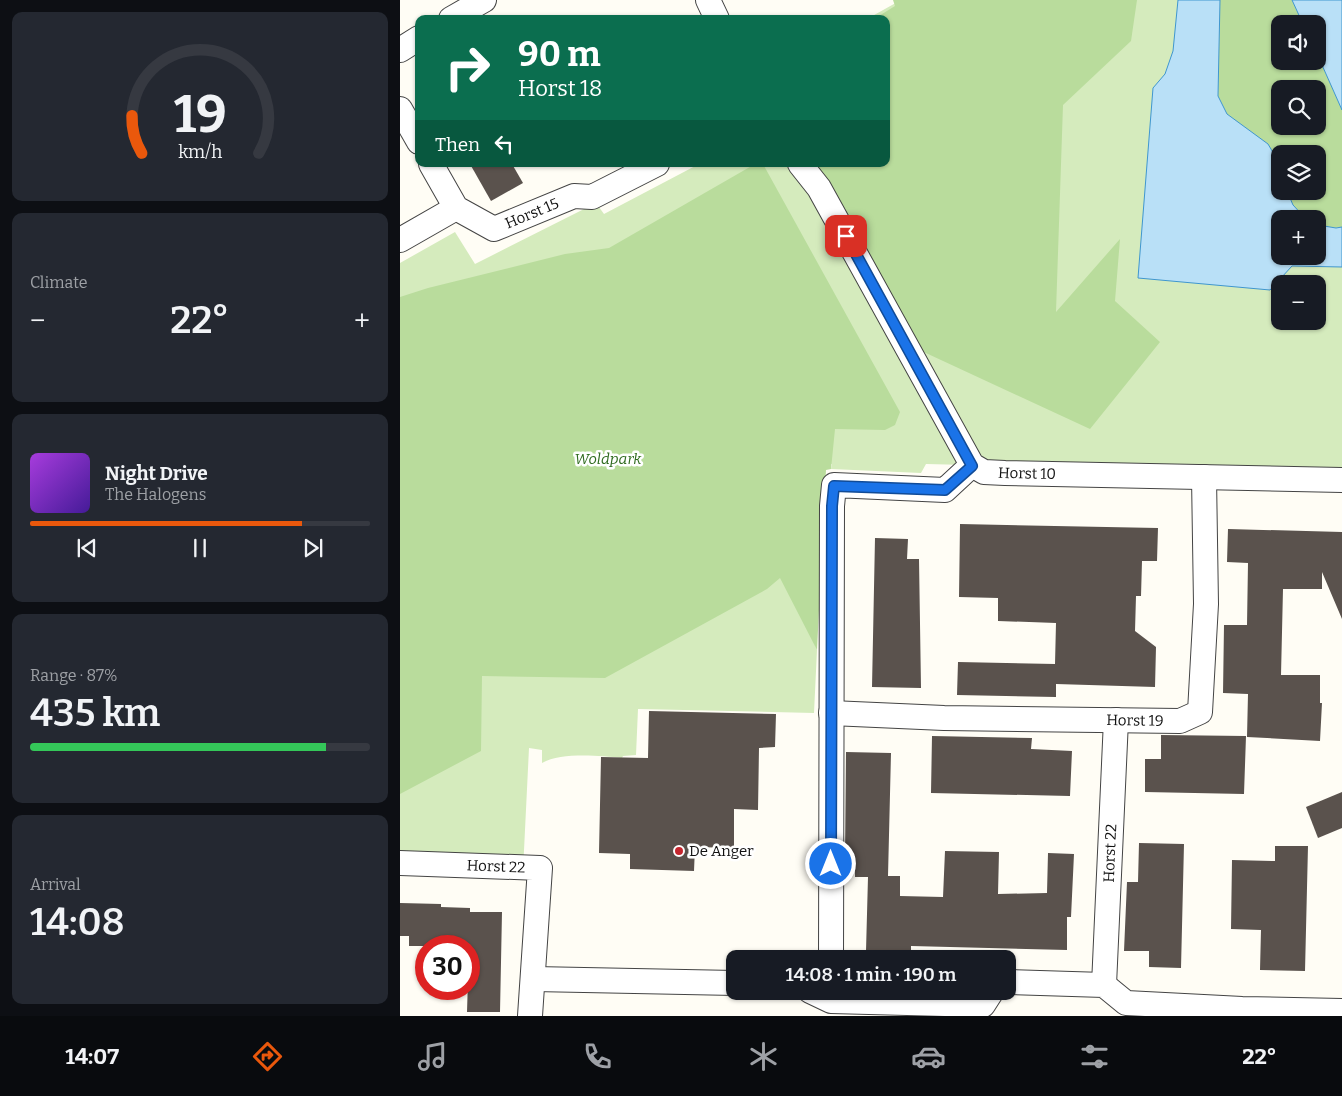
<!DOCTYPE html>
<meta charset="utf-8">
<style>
:root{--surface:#171b24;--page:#242831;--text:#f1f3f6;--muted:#9ea1a6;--line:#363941;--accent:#ea580c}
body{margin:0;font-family:Bitter,serif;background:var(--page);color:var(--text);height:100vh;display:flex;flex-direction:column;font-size:19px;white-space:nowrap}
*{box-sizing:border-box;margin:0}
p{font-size:16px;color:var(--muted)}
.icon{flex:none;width:28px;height:28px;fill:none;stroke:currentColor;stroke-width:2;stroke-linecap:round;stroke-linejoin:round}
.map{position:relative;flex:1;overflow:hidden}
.drawer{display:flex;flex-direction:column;gap:12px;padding:12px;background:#0d0f14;width:400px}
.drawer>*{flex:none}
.hud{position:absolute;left:15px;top:15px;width:475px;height:152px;border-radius:10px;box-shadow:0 1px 4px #0004;background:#0b6e4f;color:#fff;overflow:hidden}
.buttons{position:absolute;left:871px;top:15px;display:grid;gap:10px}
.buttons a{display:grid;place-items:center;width:55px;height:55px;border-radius:10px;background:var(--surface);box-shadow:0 1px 4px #0004;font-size:25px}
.speed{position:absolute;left:15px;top:935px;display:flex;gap:10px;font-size:25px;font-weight:700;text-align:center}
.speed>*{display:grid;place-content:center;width:65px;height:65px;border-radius:50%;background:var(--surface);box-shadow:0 1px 4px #0004;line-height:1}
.speed .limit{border:8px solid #d22;background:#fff;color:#111}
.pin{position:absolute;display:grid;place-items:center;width:42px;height:42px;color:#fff;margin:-21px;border-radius:10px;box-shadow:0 2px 8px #0006}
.me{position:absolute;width:55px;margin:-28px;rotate:0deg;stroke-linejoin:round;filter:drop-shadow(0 0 4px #0008)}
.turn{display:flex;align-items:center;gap:18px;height:105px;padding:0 20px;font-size:22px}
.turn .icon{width:65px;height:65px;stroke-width:2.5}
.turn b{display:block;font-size:35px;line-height:42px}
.then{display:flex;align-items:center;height:48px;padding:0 20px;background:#0003;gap:10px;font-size:19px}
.big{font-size:38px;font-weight:600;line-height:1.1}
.drawer .widget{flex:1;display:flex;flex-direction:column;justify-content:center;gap:8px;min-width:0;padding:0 18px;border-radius:10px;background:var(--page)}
.drawer .dial{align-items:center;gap:0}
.dial svg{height:130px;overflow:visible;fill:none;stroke:var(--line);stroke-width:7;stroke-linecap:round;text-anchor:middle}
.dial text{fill:var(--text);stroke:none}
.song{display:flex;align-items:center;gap:15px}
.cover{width:60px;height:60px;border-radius:8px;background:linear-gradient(135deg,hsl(280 70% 55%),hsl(260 70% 35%))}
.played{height:5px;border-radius:2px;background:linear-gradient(90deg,var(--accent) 80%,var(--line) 80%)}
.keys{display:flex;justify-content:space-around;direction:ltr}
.heat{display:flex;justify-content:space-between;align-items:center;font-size:28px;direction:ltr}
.charge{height:8px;border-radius:4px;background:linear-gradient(90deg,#34c759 87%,var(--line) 0)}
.trip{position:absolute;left:326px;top:950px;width:290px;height:50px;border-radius:10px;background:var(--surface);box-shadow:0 1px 4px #0004;font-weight:600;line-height:50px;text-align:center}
.dock{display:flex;height:80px;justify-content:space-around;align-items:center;background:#090b0e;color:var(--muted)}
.dock .icon{width:35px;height:35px}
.dock .current{color:var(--accent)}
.dock b{font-size:22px;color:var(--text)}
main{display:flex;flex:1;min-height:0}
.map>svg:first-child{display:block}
.green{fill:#d5ebbd;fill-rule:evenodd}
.forest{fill:#b9dc9c;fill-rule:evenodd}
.water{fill:#b9e0f7;stroke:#3f96cf}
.building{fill:#5a524d}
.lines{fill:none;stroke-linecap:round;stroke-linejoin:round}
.minor-casing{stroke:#444;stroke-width:26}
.minor{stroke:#fff;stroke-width:24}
.route-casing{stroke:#114b97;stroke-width:12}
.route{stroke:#1a73e8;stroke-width:9}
.poi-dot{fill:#c4262e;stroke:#fff;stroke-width:2}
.labels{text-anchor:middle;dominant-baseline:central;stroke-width:5;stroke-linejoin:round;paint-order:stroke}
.street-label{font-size:15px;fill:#111;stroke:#fff}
.park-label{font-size:15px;font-style:italic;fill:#2f6b1f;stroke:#fff}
.poi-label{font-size:15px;fill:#111;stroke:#fff;text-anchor:start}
</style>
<main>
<section class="drawer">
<div class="widget dial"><svg viewBox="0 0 100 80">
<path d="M14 69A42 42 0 1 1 86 69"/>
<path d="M14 69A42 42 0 0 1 8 46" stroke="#ea580c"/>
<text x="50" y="56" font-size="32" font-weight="700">19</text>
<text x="50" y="72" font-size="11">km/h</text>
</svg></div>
<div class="widget"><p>Climate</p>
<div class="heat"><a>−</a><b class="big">22°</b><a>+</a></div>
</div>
<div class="widget">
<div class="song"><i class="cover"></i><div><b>Night Drive</b><p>The Halogens</p></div></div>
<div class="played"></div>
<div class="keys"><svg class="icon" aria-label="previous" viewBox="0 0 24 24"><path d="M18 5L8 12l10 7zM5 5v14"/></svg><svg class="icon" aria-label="pause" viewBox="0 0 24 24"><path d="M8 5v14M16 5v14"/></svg><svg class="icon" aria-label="next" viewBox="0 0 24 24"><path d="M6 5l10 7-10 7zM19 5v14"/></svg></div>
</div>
<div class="widget"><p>Range · 87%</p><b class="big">435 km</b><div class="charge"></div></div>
<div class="widget"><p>Arrival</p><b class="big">14:08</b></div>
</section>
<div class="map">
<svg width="942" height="1016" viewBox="0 0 942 1016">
<rect width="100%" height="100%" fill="#fffdf5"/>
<path class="green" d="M501 0H942V474L526 464 521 473 431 469 432 464 416 463 414 643 417 650 414 713 238 709 236 755 223 756 222 758C200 756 162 752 142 763V750L129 748 123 871 0 860V263L55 232 75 264 196 203 204 214 299 164H486V19H467ZM880 24H918V61H880ZM880 89H918V126H880ZM880 154H918V191H880ZM880 219H918V256H880ZM880 284H918V321H880Z"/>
<g class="forest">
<polygon points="493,0 737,0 731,41 663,105 656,312 720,239 715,301 760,342 690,429 500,341 400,164 486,164 486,19 474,19 495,6"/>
<path d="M820 0H892L903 24H880V61H918V56L942 110V227L936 228 919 225 918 219 905 218 893 205 887 191H918V154H880V169L878 161 867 144 827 114 818 96ZM880 89H918V126H880Z"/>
<polygon points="355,164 363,164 500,412 495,425 485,430 435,429 431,469 426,470 417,650 380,578 367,589 205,678 82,676 81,751 0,794 0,297 28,288 165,254 209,248"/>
</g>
<g class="water">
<polygon points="778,0 820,0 818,96 827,114 868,144 878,161 880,169 880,191 887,191 893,205 906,219 880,219 880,256 918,256 918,225 936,228 942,227 942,267 892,266 870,290 738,278 753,88 765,74 773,51"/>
<polygon points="892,0 942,0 942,110 918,56 918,24 903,24"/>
</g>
<g class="building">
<polygon points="70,164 112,164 123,183 91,201"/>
<polygon points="560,524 758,528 757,561 742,561 741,596 736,596 735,631 756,647 755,687 656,684 656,697 557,695 558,662 655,664 656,623 598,621 598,598 559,597"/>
<polygon points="828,529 942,532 942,619 922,572 922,589 883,589 881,675 920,675 920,703 922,703 920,741 847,737 848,694 823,693 824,625 847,625 848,563 827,562"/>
<polygon points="475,538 508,539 507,559 519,559 521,688 472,687"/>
<polygon points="249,711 376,714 375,747 359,748 358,810 334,809 334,848 295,847 294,871 230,869 230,854 199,853 201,757 248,758"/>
<polygon points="761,735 846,736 844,794 745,792 745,759 761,759"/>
<polygon points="532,736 632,738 631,749 672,751 670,796 531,793"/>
<polygon points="446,752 491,753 488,876 500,876 500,896 543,897 545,851 599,852 598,894 647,893 648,853 674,854 671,917 667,917 667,950 511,946 511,952 466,951 468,877 455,877 455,856 445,856"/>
<polygon points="942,792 942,828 918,838 906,807"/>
<polygon points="739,843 784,844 781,968 749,967 749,951 724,951 727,882 738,882"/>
<polygon points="875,846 908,846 905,971 860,970 861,930 831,929 832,860 875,861"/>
<polygon points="0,903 41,904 41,907 70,908 70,912 102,912 100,1012 67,1012 69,946 9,946 9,936 0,936"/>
</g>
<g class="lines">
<defs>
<g id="minor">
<polyline points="308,0 317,19"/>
<polyline points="51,19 84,0"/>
<polyline points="0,50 19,38"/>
<polyline points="0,109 19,142"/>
<path id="s1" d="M31 164 56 208 94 229 174 196 192 197 257 164"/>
<path id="s2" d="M400 164 419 188 572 465 584 472 605 473 942 480"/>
<polyline points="0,240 56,208"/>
<path id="s3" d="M431 713 544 718 780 721 800 712 806 604 804 477"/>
<path id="s4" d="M0 863 140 868 130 1016"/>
<polyline points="431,959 432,506 434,485 545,490 572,465"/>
<polyline points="134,979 335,983"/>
<polyline points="608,982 704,985 726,1003 842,1009 942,1011"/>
<path id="s5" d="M704 985 716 720"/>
<polyline points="410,991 431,1001 583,1005 592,991"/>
</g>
</defs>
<use href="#minor" class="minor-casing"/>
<use href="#minor" class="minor"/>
</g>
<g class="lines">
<defs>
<polyline id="route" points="431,864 432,506 434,486 545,490 572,466 446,236"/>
</defs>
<use href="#route" class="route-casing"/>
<use href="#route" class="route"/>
</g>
<circle class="poi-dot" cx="279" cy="851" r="5"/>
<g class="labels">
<g class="street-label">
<text stroke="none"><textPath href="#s1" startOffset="135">Horst 15</textPath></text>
<text stroke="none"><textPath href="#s2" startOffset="404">Horst 10</textPath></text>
<text stroke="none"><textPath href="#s3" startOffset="304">Horst 19</textPath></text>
<text stroke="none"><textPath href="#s5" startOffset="132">Horst 22</textPath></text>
<text stroke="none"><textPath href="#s4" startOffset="96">Horst 22</textPath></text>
</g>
<g class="park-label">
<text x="208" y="459">Woldpark</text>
</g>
<g class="poi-label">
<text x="289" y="851">De Anger</text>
</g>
</g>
</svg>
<div class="buttons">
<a><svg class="icon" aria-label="sound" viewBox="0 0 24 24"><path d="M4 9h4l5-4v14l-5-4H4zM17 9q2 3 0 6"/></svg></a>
<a><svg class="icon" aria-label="search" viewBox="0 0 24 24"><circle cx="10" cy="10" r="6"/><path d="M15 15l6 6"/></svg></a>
<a><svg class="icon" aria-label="layers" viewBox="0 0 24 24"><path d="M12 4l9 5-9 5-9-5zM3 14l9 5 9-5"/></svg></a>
<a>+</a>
<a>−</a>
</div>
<div class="speed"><div class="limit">30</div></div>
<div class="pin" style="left:446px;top:236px;background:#d93025"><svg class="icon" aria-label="arrive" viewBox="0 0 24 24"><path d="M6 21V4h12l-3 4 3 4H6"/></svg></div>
<svg class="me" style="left:431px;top:864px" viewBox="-20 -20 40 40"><circle r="17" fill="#1a73e8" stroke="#fff" stroke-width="3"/><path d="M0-11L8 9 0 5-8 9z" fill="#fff"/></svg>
<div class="trip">14:08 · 1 min · 190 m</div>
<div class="hud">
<div class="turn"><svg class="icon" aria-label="right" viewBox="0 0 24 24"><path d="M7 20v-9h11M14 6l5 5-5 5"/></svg><div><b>90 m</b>Horst 18</div></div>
<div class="then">Then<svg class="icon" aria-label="left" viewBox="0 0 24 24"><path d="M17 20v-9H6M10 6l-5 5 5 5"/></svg></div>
</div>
</div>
</main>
<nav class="dock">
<b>14:07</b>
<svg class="icon current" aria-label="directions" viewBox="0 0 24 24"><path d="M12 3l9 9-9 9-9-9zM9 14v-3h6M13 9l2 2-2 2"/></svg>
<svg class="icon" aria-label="music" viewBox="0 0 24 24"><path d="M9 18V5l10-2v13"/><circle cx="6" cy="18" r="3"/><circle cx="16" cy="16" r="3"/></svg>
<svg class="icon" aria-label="phone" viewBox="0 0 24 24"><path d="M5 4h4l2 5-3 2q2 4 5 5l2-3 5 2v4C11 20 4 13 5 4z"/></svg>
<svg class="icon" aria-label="climate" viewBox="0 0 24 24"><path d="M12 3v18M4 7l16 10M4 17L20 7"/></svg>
<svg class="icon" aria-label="car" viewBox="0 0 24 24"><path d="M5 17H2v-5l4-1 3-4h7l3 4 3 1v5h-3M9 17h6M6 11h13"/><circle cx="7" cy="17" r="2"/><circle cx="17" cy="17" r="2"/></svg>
<svg class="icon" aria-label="filters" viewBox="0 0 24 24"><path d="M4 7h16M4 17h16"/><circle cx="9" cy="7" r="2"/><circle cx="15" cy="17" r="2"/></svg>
<b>22°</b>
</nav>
